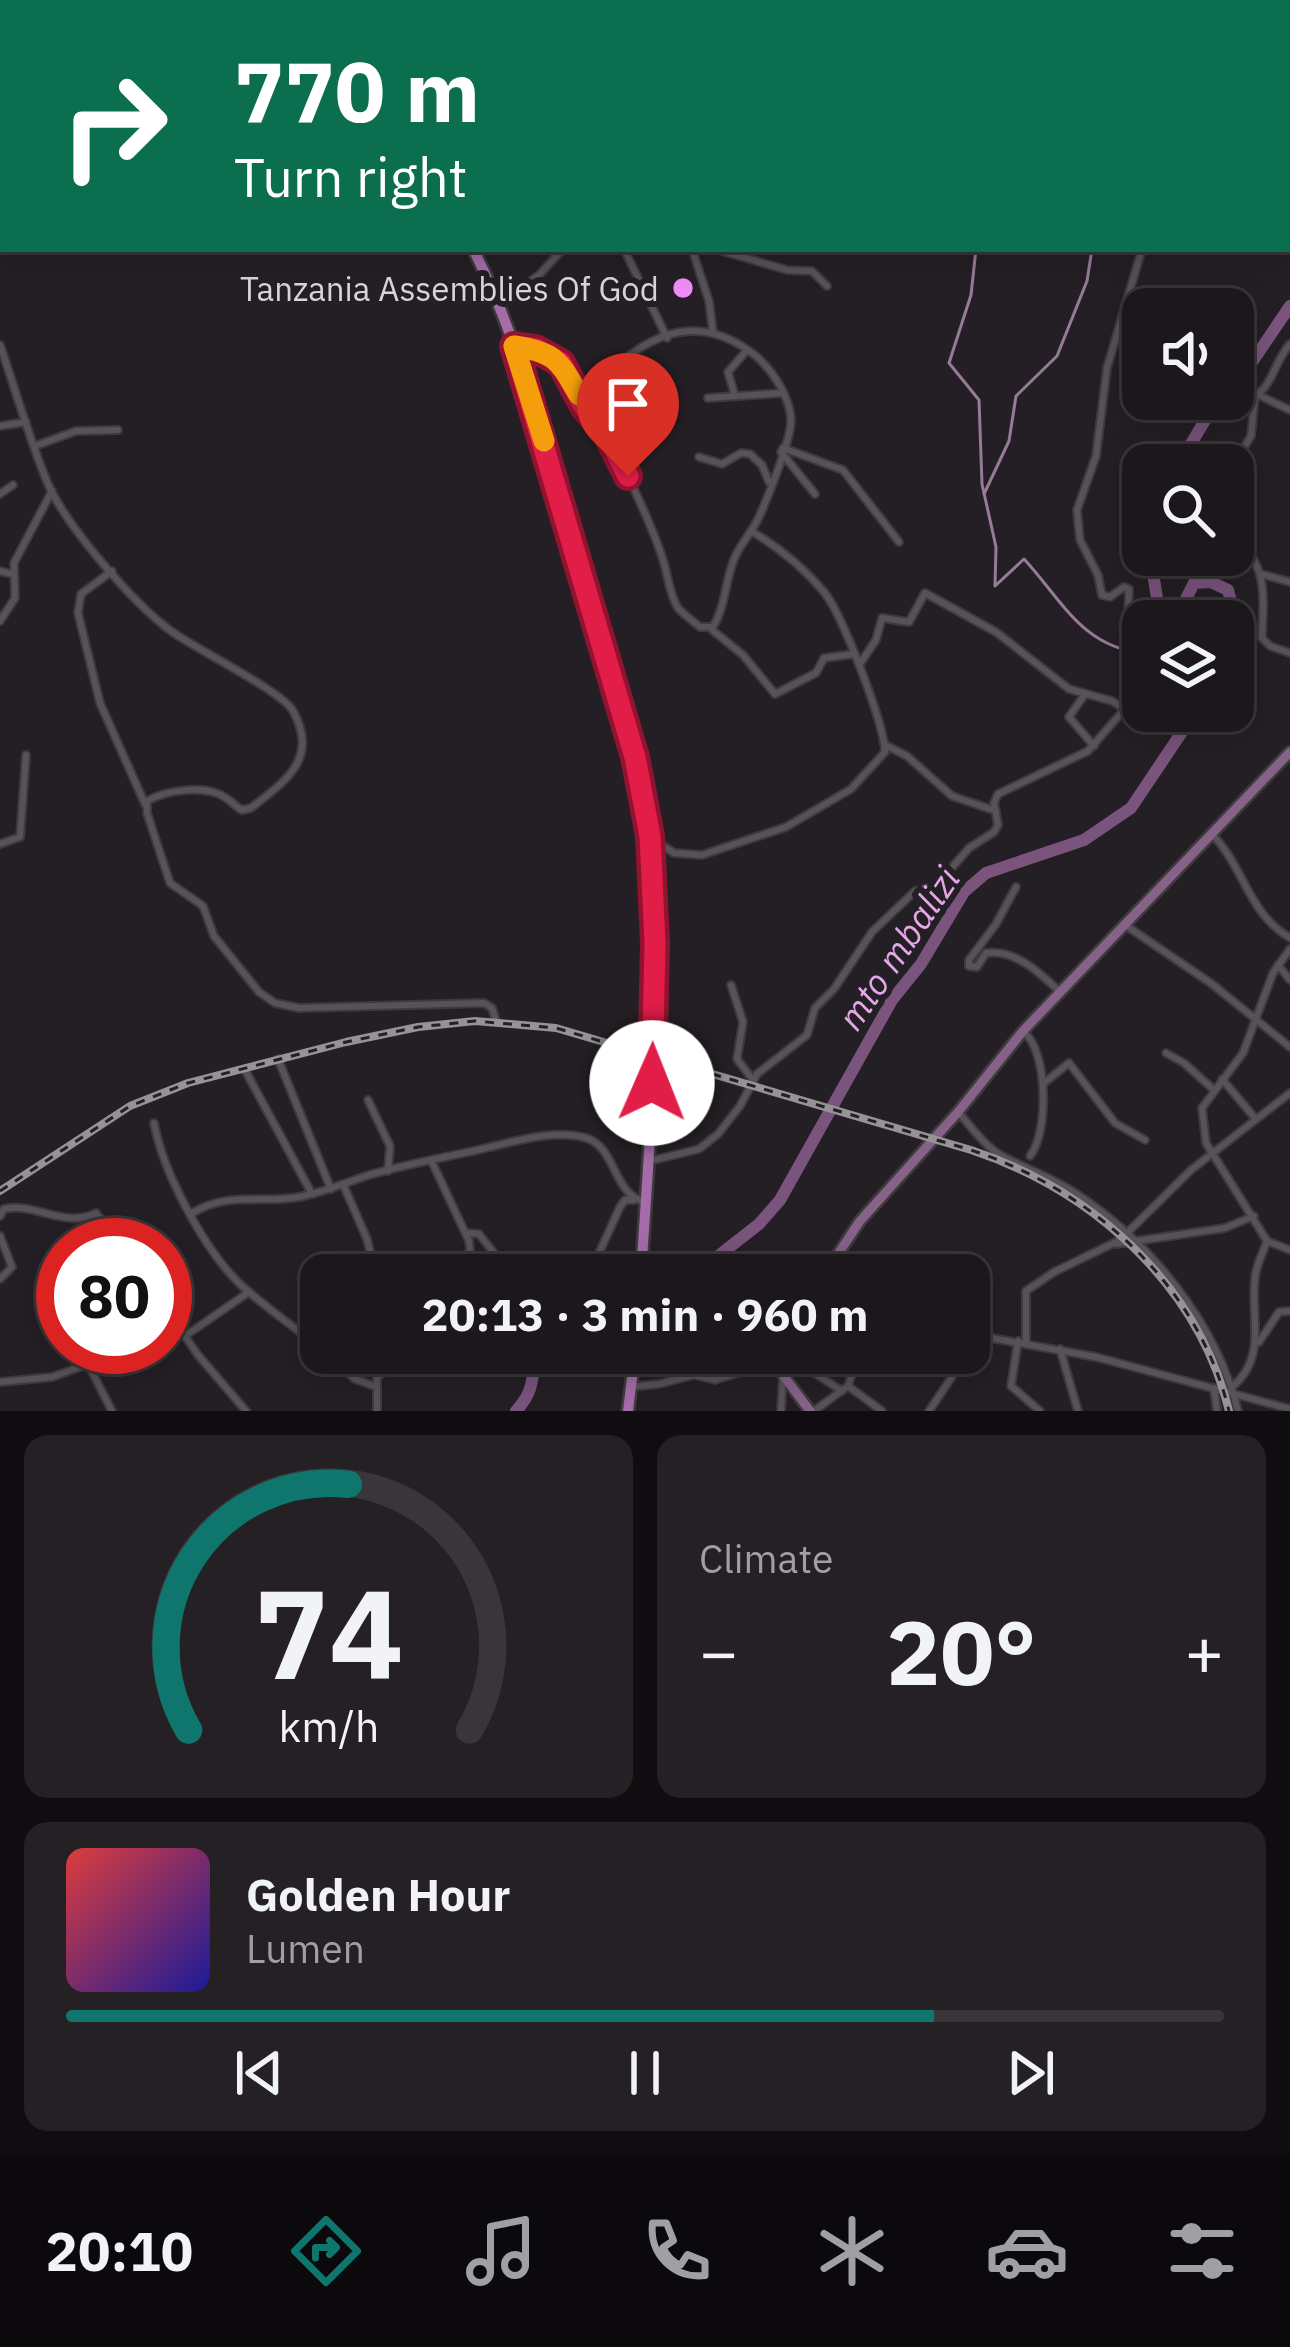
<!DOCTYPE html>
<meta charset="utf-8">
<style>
:root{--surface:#1b171b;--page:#242024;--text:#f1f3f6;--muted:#a09fa3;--line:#39363a;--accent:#0f766e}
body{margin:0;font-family:"IBM Plex Sans",sans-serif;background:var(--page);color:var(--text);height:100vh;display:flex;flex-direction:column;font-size:45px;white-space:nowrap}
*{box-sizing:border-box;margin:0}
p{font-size:39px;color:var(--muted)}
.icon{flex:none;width:66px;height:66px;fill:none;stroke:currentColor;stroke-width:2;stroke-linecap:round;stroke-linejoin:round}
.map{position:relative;height:1411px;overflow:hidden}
.drawer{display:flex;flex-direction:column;gap:24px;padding:24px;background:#0f0d0f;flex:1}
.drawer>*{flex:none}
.top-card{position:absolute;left:0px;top:0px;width:1290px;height:252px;box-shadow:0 6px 30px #0003,0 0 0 3px var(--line);background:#0b6e4f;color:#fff;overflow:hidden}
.tools{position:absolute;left:1122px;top:288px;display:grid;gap:24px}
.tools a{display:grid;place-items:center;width:132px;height:132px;border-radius:24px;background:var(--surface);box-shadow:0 6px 30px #0003,0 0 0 3px var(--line);font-size:60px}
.speed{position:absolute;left:36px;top:1218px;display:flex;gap:24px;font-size:60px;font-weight:700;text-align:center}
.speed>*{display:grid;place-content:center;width:156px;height:156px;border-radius:50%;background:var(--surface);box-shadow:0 6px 30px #0003,0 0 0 3px var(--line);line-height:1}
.speed .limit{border:18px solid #d22;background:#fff;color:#111}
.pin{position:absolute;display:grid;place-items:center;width:102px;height:102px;color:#fff;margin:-123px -51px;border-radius:50% 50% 50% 0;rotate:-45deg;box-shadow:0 0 12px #0007}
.pin .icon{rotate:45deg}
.me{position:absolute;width:132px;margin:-66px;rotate:1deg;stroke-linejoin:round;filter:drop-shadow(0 0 9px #0008)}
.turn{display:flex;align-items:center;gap:42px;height:252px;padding:0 36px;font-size:54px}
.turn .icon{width:156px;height:156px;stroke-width:2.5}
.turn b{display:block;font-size:84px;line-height:102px}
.big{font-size:90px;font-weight:700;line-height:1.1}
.drawer .tile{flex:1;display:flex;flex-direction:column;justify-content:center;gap:18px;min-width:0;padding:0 42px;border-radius:24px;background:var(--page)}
.drawer .dial{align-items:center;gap:0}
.dial svg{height:312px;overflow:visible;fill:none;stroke:var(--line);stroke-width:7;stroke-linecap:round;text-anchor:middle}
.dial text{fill:var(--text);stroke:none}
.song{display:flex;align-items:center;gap:36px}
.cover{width:144px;height:144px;border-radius:18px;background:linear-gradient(135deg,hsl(0 70% 55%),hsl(240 70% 35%))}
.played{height:12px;border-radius:6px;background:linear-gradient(90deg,var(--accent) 75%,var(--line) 75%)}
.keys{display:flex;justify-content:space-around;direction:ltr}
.heat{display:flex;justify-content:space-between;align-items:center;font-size:66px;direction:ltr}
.drawer .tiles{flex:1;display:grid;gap:24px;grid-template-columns:1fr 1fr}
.tile:last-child{grid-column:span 2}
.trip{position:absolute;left:300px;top:1254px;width:690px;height:120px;border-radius:24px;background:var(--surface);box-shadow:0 6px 30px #0003,0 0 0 3px var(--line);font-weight:700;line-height:120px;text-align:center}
.menu{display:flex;height:192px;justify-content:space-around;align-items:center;background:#0b090b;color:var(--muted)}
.menu .icon{width:84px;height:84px}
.menu .active{color:var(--accent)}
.menu b{font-size:54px;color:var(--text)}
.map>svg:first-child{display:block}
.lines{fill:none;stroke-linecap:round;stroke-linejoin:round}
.stream{stroke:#967b98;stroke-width:3}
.river{stroke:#7a547d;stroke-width:12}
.minor-casing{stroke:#3e3a3e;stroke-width:10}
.major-casing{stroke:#3e3a3e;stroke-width:14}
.highway-casing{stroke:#3e3a3e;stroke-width:15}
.minor{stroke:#575257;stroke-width:6}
.major{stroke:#866288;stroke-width:9}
.highway{stroke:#a56ca8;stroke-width:10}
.rail-casing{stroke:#969296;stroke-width:8}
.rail{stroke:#241f24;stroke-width:3;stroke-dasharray:9;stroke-linecap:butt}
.route-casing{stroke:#92132f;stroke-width:30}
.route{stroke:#e11d48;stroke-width:21}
.slow{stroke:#f59e0b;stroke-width:21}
.poi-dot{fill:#ef8bf6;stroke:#241f24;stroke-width:4.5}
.labels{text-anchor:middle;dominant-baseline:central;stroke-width:12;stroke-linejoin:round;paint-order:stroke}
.poi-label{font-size:33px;fill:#d8d5d8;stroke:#241f24;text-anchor:end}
.water-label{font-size:36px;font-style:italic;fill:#e3a7e6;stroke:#241f24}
</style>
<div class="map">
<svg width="1290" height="1411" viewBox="0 0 1290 1411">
<rect width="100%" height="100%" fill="#241f24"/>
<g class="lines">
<g class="stream">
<polyline points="933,0 933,3"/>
<polyline points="1180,3 1181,0"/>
<path d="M976 249 971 295 949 363 979 400 982 484 996 547 995 586 1024 559C1062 600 1082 647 1143 653"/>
<polyline points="984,494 1009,441 1016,396 1057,356 1087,281 1092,249"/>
</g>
<g class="river">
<polyline points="1233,384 1244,374 1290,306"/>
<polyline points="1178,465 1218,399"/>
<polyline points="1150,555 1158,604 1170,611 1182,607 1194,583 1211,582 1228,590 1238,628 1233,651"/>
<polyline points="694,1275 759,1224 780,1200 892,1000 921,964 964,892 986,873 1084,840 1131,808 1196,711"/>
<path d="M516 1411C539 1386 527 1376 541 1353"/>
</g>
<defs>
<g id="minor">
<polyline points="586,0 587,3"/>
<polyline points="712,3 715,0"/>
<polyline points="1203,3 1204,0"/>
<polyline points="624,249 667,338"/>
<polyline points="692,249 709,301 713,332"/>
<polyline points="715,249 787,270 812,271 827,286"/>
<polyline points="1142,249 1107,368 1096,456 1077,510 1080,540 1098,575 1102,595 1110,597 1124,587 1129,589 1128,622 1143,672"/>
<polyline points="499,303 539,275 563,249"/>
<path d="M0 345C16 391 29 439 48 484 67 527 134 604 171 631 197 650 282 691 293 711 320 759 284 782 251 808L242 810C236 807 231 801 226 798 206 784 166 790 147 801V813L170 883 203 906 214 936 259 992 275 1003 299 1008 484 1003 492 1008 496 1021"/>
<path d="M517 346C564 354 561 369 583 404 599 429 615 449 628 476 641 504 655 533 664 563 668 577 670 596 678 608 684 615 693 621 700 627H713C726 606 725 579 735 557 741 543 753 531 759 517 768 497 791 440 791 420 790 397 773 371 756 356 685 300 632 348 580 399"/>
<polyline points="1256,394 1290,410"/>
<polyline points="735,396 728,372 747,350"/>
<polyline points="708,398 783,393"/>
<polyline points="0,426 26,422"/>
<polyline points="35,446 76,431 118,430"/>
<polyline points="783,448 843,470 899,542"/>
<polyline points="781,452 815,494"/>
<polyline points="699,457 722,464 741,453 750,454 762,465 769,482"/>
<path d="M1233 466 1251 436 1255 396C1273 385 1275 360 1290 344"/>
<polyline points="0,494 13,485"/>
<path d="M1233 538C1270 564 1263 599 1262 638L1270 646 1290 653"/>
<polyline points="0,571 12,574"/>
<polyline points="112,571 81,594 78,613 100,703 145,804"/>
<polyline points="1261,574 1290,582"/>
<polyline points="0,621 15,598 14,563 52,491"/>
<polyline points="711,629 743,655 775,694 816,673 824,658 854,654"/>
<polyline points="859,665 876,640 882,618 909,622 925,593 996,632 1069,689 1112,701 1123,708"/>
<polyline points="1085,694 1069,717 1094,746"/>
<polyline points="885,745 907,756 952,796 996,811"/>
<path d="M1212 834C1245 869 1248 913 1290 938"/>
<path d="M653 839 674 853 702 855 786 827 851 789 885 752C884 723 842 614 824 592 804 568 778 547 751 531"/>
<polyline points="0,844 20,837 26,755"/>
<path d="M1016 887 996 924 969 960V966L977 967 986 953C1014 948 1041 974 1060 992"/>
<polyline points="1125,925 1212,984 1290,1047"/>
<polyline points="1278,965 1290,980"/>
<polyline points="731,985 743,1022 737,1059 753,1080"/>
<path d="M1024 1032C1048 1052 1049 1132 1030 1156"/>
<polyline points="1166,1053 1184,1063 1213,1089"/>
<polyline points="278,1059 331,1189"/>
<polyline points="245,1070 312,1194"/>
<polyline points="1222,1079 1254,1117"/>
<polyline points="1044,1083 1069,1063 1115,1123 1145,1140"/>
<polyline points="368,1100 390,1146 388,1171"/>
<path d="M958 1112C970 1125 982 1143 997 1153 1021 1167 1048 1176 1072 1191 1149 1240 1216 1322 1238 1411"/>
<path d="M154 1123C163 1172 204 1250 241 1285 266 1308 295 1327 321 1349"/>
<polyline points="431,1160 469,1241 470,1250 457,1275"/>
<polyline points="649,1161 699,1149 718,1134 740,1106 757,1074 807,1035 815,1008 834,989 872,932 915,891 936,886 969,848 994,832 998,825 994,803 998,794 1088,751 1143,688"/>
<polyline points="343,1184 367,1239 376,1275"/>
<path d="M192 1213C229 1191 260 1204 299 1197 324 1192 345 1183 369 1175 407 1164 447 1157 486 1148 516 1141 555 1129 586 1138 616 1146 613 1196 646 1202"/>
<path d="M0 1216 4 1209C36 1202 64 1229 96 1213L121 1245"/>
<polyline points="466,1233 479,1234 501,1262 523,1275"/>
<polyline points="0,1236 12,1267 0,1279"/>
<polyline points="1267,1241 1290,1250"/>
<polyline points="1116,1244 1225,1228 1254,1216"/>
<polyline points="589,1275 620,1207 625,1200 634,1200"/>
<polyline points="165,1307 198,1355 246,1411"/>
<polyline points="969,1334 1096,1357 1290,1409"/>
<polyline points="185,1336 249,1292"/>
<polyline points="1018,1341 1011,1386 1040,1411"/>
<polyline points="1026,1342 1026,1291 1054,1272 1120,1240 1191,1170 1290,1093"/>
<polyline points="1259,1342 1279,1312 1290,1311"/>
<polyline points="1060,1349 1078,1411"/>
<polyline points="326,1353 355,1379 374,1386"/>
<polyline points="788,1356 842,1391"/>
<polyline points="0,1382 52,1377 88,1364 112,1411"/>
<polyline points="848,1386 882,1411"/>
<polyline points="630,1387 659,1384 694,1375 715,1380 754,1368 782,1366"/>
<path d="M1232 1387C1268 1357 1250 1317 1255 1278 1256 1265 1263 1253 1267 1241L1206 1143 1202 1108 1243 1053 1273 973 1290 949"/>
<polyline points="1214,1388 1217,1411"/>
<polyline points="377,1411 377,1377 411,1353"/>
<polyline points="781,1411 783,1375"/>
<polyline points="814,1411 848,1386 859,1353"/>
<polyline points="929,1411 968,1353"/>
</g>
<g id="major">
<polyline points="824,1275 860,1221 958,1112 1023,1031 1290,752"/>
<polyline points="787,1353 783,1375 810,1411"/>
</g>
<g id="highway">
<polyline points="318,0 320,3"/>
<path d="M473 249C515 330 537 419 563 506 595 612 639 729 650 839 664 984 650 1131 641 1275"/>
<polyline points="628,1411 635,1353"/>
</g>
</defs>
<use href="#minor" class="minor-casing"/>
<use href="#major" class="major-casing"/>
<use href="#highway" class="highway-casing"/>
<use href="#minor" class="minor"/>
<use href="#major" class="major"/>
<use href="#highway" class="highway"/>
<defs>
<path id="rail" d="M0 1191 130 1106 188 1083 346 1042 418 1027 475 1021 556 1028 971 1150C1092 1190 1198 1284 1229 1411"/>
</defs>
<use href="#rail" class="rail-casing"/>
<use href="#rail" class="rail"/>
</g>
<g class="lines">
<defs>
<polyline id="route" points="628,476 606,432 585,408 561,363 536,349 514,346 635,757 650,836 655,943 652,1083"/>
</defs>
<use href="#route" class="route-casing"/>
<use href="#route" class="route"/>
<path class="slow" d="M544 441 514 346C556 352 559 361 579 395"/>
</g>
<circle class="poi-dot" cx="683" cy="288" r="12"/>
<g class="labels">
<g class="poi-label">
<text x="659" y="288">Tanzania Assemblies Of God</text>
</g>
<g class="water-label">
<text transform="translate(898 948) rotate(-56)">mto mbalizi</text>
</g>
</g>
</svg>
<div class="tools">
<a><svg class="icon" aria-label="sound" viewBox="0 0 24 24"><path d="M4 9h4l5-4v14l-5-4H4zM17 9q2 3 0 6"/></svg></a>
<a><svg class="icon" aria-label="search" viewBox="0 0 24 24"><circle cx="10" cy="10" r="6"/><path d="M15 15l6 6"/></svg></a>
<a><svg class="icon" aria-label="layers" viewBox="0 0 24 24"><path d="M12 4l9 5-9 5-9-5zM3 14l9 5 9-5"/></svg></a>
</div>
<div class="speed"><div class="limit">80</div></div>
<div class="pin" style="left:628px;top:476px;background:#d93025"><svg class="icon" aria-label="arrive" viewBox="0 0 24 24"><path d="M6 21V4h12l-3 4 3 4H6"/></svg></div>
<svg class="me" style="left:652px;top:1083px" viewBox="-20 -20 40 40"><circle r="19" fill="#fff"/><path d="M0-13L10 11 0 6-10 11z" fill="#e11d48"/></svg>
<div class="trip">20:13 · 3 min · 960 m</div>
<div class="top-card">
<div class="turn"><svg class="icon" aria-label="right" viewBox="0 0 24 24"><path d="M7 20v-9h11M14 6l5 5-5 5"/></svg><div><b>770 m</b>Turn right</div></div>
</div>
</div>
<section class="drawer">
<div class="tiles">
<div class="tile dial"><svg viewBox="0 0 100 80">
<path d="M14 69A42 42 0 1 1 86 69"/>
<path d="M14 69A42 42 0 0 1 55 6" stroke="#0f766e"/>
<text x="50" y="56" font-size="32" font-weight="700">74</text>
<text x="50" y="72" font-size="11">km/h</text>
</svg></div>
<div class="tile"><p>Climate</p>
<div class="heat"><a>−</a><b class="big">20°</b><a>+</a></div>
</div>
<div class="tile">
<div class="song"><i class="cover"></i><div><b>Golden Hour</b><p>Lumen</p></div></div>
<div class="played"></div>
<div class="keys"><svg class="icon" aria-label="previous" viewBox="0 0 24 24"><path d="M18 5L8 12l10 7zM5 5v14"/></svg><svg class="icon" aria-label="pause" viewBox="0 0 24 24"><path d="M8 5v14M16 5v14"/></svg><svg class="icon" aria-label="next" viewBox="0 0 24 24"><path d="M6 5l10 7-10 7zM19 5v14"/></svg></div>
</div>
</div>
</section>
<nav class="menu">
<b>20:10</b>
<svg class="icon active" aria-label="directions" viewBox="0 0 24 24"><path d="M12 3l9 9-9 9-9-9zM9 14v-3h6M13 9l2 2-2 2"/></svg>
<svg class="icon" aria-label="music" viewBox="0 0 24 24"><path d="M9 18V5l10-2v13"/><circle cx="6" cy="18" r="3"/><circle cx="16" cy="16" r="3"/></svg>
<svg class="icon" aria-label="phone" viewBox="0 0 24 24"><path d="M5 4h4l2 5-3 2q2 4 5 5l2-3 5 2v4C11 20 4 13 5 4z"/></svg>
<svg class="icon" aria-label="climate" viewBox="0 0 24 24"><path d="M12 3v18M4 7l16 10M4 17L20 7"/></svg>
<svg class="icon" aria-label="car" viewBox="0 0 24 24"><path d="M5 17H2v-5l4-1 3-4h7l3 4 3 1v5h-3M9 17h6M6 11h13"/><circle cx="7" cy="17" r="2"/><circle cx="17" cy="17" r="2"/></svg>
<svg class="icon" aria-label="filters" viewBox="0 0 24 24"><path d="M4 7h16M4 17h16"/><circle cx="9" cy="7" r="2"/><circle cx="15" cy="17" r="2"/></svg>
</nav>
